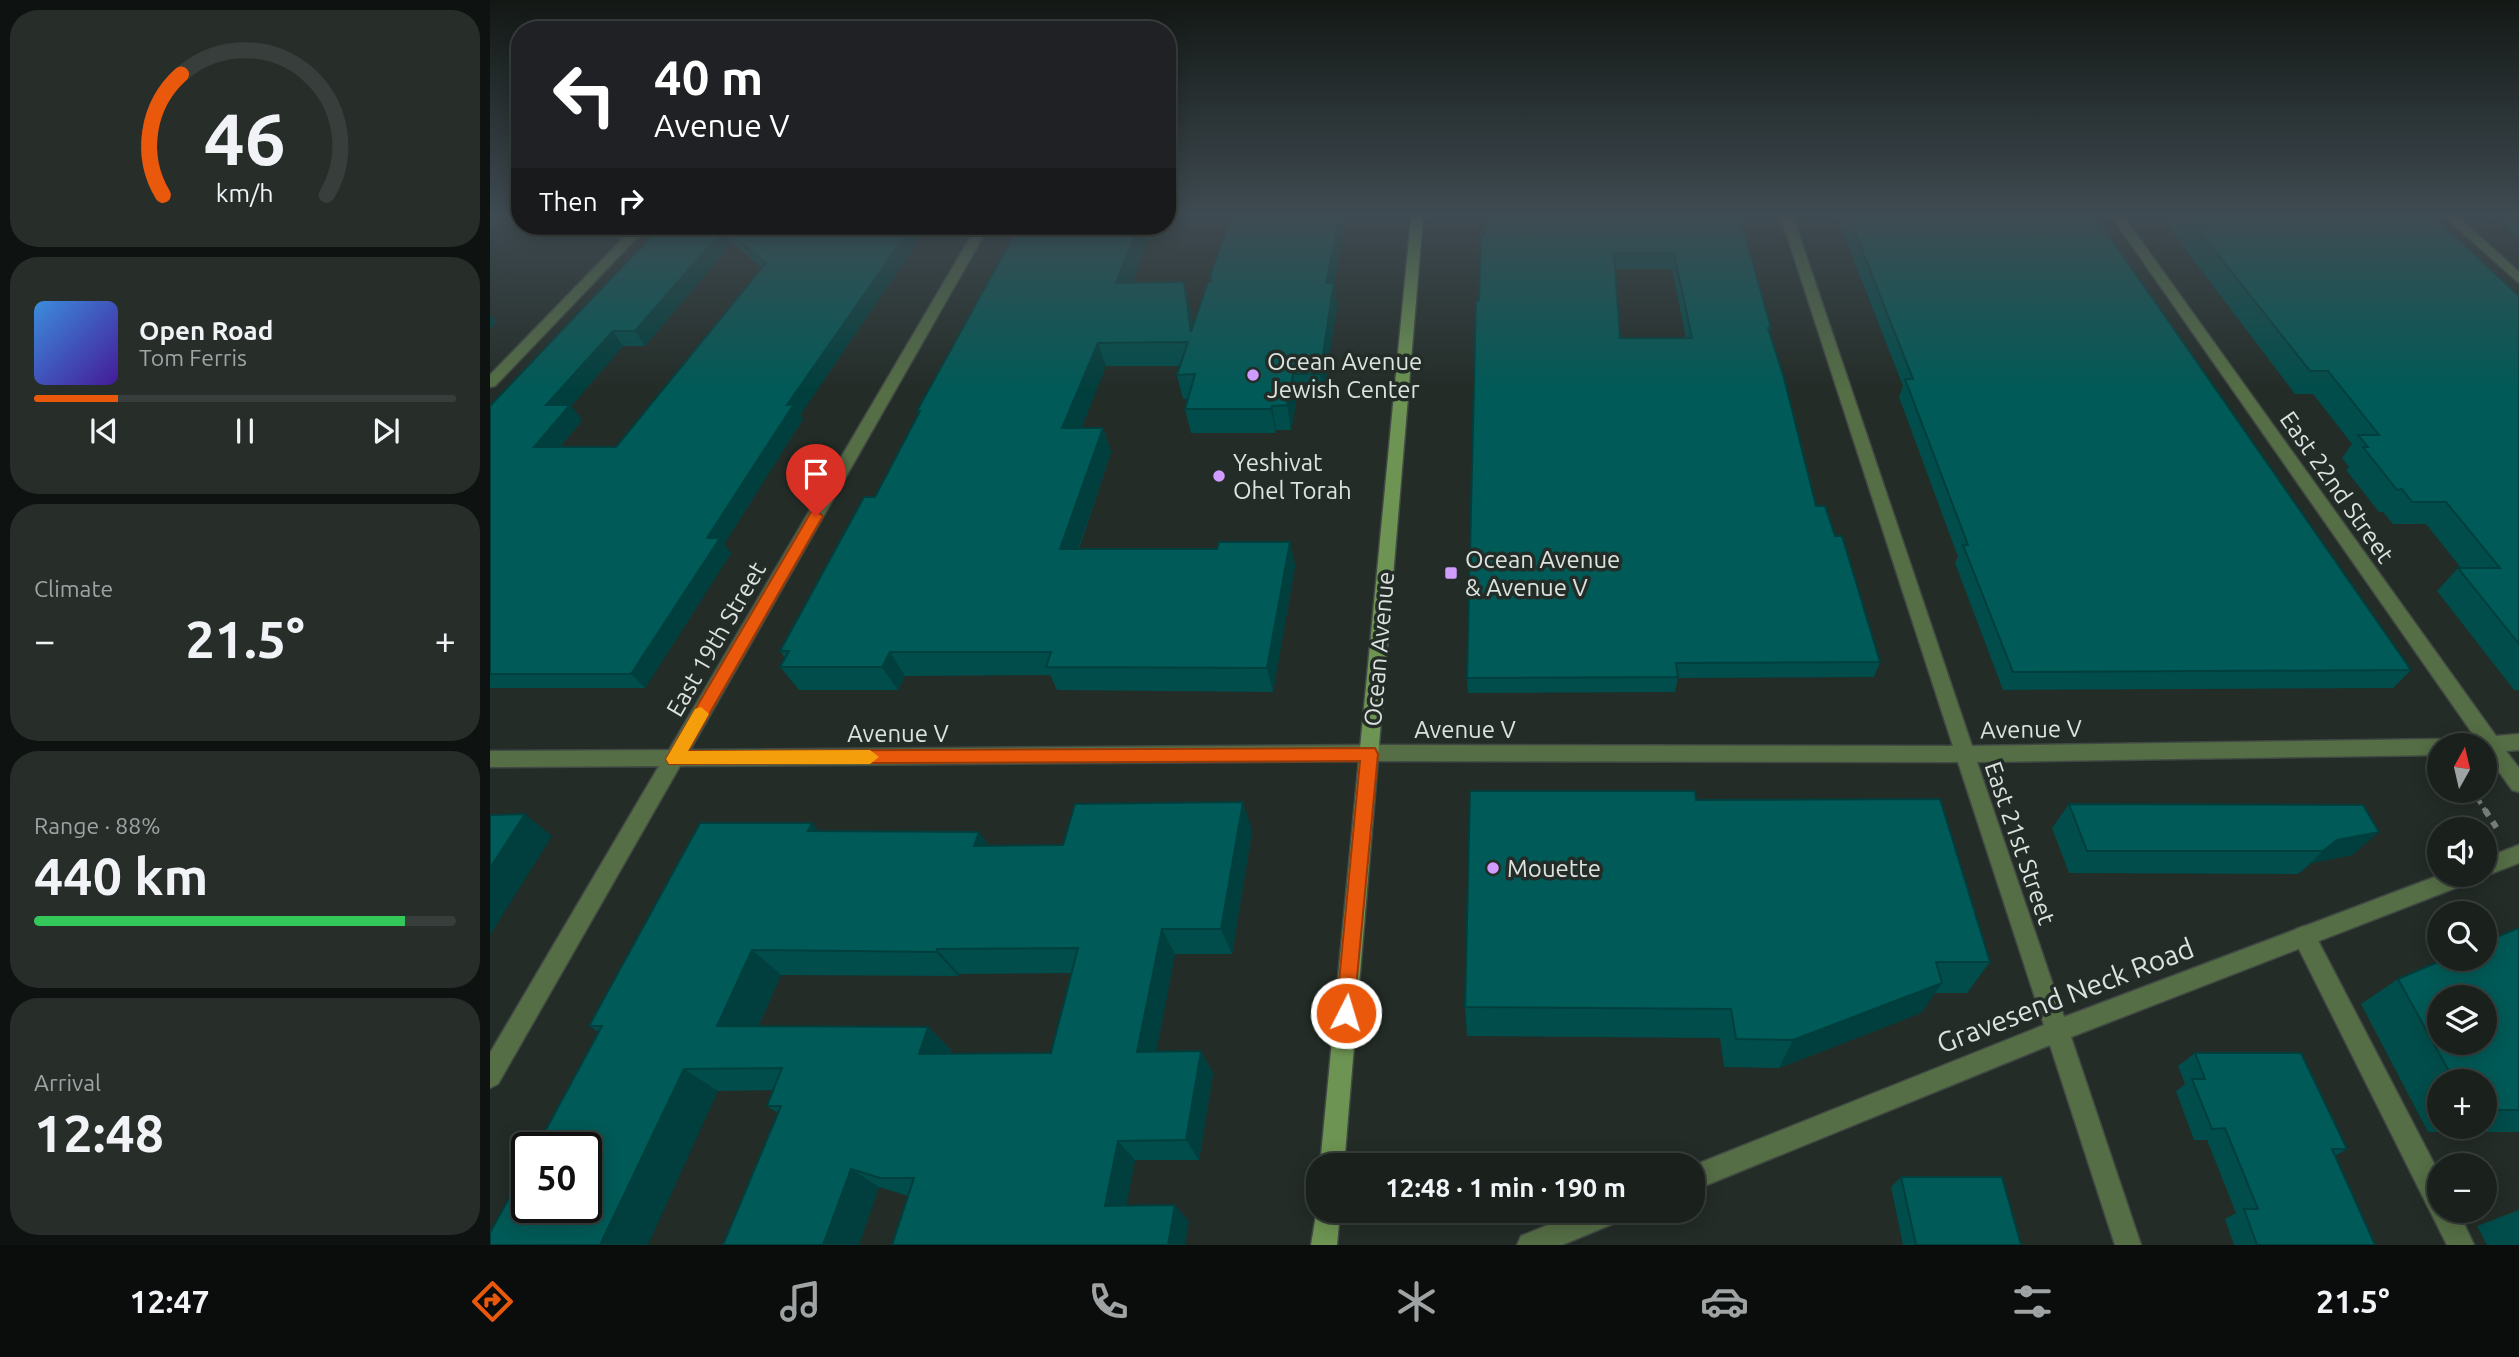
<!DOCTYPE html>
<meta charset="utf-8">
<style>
:root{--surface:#1a211d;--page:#272e2a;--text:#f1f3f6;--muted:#9fa3a4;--line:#383e3b;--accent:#ea580c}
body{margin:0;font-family:Ubuntu,sans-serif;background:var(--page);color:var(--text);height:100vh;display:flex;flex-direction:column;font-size:26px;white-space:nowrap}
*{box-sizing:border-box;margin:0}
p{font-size:23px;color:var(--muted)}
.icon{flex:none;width:38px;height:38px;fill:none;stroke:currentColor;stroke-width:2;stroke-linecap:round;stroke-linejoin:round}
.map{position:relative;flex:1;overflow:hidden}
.sheet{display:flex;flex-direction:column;gap:10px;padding:10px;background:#0e1210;width:490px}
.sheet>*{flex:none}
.top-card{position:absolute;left:21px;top:21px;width:665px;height:214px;border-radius:28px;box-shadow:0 4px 18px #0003,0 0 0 2px var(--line);background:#202124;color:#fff;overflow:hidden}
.needle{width:46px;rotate:8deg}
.tools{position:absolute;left:1937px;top:733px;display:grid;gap:14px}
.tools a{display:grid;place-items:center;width:70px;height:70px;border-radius:50%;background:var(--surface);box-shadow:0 4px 18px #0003,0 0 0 2px var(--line);font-size:35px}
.speed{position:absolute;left:21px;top:1132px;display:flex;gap:14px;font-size:35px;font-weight:700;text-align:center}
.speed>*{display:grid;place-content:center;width:91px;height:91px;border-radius:50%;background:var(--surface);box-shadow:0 4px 18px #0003,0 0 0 2px var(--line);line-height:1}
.speed .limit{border:4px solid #111;border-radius:10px;background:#fff;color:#111}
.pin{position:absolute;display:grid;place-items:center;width:60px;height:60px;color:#fff;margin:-72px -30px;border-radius:50% 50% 50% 0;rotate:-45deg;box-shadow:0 0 7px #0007}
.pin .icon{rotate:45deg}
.me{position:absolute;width:77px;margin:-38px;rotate:5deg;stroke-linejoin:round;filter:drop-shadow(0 0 5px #0008)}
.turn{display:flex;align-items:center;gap:24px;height:147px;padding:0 28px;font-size:32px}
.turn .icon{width:91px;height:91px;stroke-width:2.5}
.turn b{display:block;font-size:49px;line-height:60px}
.then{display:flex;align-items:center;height:66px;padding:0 28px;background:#0003;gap:14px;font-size:26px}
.big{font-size:52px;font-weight:700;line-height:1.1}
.sheet .widget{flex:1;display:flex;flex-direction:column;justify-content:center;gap:10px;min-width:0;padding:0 24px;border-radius:28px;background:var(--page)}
.sheet .dial{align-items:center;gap:0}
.dial svg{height:182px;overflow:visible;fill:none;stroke:var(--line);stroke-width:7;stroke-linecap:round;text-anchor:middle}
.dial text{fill:var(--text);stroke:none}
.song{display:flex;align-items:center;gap:21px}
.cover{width:84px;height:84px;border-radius:10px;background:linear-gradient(135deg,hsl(210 70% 55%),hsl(260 70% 35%))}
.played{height:7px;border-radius:4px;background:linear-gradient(90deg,var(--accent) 20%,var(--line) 20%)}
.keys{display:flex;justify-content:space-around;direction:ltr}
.heat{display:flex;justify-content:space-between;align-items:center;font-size:38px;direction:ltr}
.charge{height:10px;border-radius:5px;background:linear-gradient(90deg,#34c759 88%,var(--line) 0)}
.trip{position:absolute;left:816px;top:1153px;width:399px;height:70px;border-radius:28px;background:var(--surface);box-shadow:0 4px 18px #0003,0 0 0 2px var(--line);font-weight:700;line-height:70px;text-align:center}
.tabs{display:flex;height:112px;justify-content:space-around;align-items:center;background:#0a0d0c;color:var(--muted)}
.tabs .icon{width:49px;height:49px}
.tabs .selected{color:var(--accent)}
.tabs b{font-size:32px;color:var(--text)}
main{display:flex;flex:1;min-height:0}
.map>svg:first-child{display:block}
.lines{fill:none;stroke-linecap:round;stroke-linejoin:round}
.service-casing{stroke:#414944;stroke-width:3}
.minor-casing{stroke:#414944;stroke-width:3}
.secondary-casing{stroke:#414944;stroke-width:3}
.path-far1{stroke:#777f7b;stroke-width:4.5;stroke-dasharray:5 5;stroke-linecap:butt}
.path{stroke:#777f7b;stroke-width:6;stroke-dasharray:7 7;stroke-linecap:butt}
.service{fill:#556e45;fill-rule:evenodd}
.minor{fill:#556e45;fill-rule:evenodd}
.secondary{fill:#6d9452;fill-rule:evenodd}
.wall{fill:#004d4b;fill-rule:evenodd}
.shaded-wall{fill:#003f3d}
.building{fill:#005a57;stroke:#003f3d;stroke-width:2;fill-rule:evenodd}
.route{fill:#ea580c;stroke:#983908;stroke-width:2}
.slow{fill:#f59e0b}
.poi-dot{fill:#d09dfe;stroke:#232c27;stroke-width:2.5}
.labels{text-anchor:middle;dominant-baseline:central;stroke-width:7;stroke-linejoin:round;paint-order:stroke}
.poi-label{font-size:24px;fill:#dce2df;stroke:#232c27;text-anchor:start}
.street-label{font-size:24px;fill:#dce2df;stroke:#232c27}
.near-street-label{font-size:28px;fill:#dce2df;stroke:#232c27}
</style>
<main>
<section class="sheet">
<div class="widget dial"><svg viewBox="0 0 100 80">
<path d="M14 69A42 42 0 1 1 86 69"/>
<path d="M14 69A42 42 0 0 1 22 16" stroke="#ea580c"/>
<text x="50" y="56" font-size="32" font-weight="700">46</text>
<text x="50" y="72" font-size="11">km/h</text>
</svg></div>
<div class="widget">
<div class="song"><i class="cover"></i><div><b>Open Road</b><p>Tom Ferris</p></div></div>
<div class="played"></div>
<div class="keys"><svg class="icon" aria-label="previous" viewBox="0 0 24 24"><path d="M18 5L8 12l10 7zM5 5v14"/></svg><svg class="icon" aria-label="pause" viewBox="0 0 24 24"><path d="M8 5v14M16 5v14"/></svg><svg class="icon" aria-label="next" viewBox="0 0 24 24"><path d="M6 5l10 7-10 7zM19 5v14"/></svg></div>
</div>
<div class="widget"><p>Climate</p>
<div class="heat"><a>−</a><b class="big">21.5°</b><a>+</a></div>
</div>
<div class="widget"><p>Range · 88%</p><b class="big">440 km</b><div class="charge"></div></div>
<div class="widget"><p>Arrival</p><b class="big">12:48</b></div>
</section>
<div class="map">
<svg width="2029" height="1245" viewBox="0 0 2029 1245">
<rect width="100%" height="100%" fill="#232c27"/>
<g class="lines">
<defs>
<polygon id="service" points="1814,926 1822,929 1950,1175 1950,1211 1968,1211 1984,1245 1957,1245 1806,943 1803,936 1806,929"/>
<g id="minor">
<polygon points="1291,217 1303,217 1482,746 1950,739 1959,746 1950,746 1950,755 1487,762 1574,1017 1950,875 1984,875 1981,882 1581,1037 1651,1245 1625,1245 1560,1045 1202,1191 1202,1166 1554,1025 1468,762 879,761 190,766 8,1084 0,1088 0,1053 169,766 0,767 0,751 179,750 487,226 499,226 200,750 879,745 1463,746"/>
<polygon points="1622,217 1634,217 2006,736 2029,734 2029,750 2016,751 2029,768 2029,792 2022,790 1995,752 1995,746 1962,746 1964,740 1985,737"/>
<polygon points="1955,217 1968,217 2029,272 2029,283"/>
<polygon points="145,226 158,226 5,386 0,387 0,375"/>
<polygon points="2029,845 2029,863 1995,876 1991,875 1995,875 1995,858"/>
<polygon points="1092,1211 1136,1211 1132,1220 1072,1245 1027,1245 1031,1236"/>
</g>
<g id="secondary">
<polygon points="921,217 933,217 854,1166 830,1166"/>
<polygon points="828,1203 828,1211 850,1211 847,1245 821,1245"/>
</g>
</defs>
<use href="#service" class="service-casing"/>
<use href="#minor" class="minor-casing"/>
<use href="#secondary" class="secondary-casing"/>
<polyline class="path-far1" points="1983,791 1996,812"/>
<polyline class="path" points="1995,810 2008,830"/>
<use href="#service" class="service"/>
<use href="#minor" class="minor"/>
<use href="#secondary" class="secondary"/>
</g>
<g class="wall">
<polygon points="741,217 852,217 854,233 844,282 847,306 833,398 807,398 801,430 786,430 786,433 701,433 695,409 698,399 693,399 687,375 690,366 616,366 591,428 613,428 621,452 589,549 727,549 800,542 805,566 783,692 567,690 560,675 415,676 408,690 309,690 290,667 295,658 290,651 385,497 428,414 427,411 529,226 664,226 642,283 700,306 703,327 722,282"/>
<path d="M1250 217 1281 328 1279 334 1326 506 1345 536 1390 662 1384 677 1188 678 1185 692 978 693 977 678 989 300 995 235ZM1125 269H1182L1196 338H1130Z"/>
<polygon points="1347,217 1606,217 1921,670 1903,688 1513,690 1465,563 1468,557 1409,397 1413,386"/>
<polygon points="1671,217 1944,217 2029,296 2029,690 2024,690 1947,591 1968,568 1971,568 1936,524 1903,524 1893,512 1889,512 1856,470 1859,467 1852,458 1862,444 1823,394 1805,394"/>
<polygon points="2004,217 2029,217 2029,239"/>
<path d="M171 226H437L421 252 310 415 313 419 234 544 241 553 155 688H0V406ZM242 243 272 268 126 447H70L92 420 81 406 133 346H155Z"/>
<polygon points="1206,800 1500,962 1477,993 1445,993 1431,1013 1289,1068 1234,1067 1230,1038 977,1036 975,1007"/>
<polygon points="1579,804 1862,855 1822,863 1808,874 1579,873 1562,828"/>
<path d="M762 830 742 954H685L666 1052 711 1051 723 1073 709 1160H645L636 1206 685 1205 699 1222 418 1196 389 1187 369 1245 288 1113 277 1106 283 1090 228 1091 109 1032 99 1026 329 831 489 832 499 846 573 845ZM582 973 561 1053H460L461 1050 438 1027H268L291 975 468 976 469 974Z"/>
<path d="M2029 928V1132H1938L1871 1004 1908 979ZM1950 1082H1995V1127H1950Z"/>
<polygon points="1705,1053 1857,1149 1845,1156 1885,1245 1744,1245 1735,1219 1746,1213 1717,1140 1704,1140 1686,1091 1695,1084 1688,1066"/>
<polygon points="1411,1177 1531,1245 1413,1245 1401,1187"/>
<polygon points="2029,1210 2029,1245 1997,1245 1987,1226"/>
</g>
<g class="shaded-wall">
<polygon points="850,217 852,217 854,233 839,306 836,283"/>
<polygon points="422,226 437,226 421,252 310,415 313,419 234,544 241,553 155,688 141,674 217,538 297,405"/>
<polygon points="649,226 664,226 633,307 626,283"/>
<polygon points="234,229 242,243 155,346 145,331"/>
<polygon points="694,282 700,306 707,356 701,332"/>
<polygon points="844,282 847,306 833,398 830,374"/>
<polygon points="0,314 7,322 0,329"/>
<polygon points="123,331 133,346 81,406 92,420 57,462 44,447 56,405"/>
<polygon points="608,343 616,366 582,452 572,428"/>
<polygon points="803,374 807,398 801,430 797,405"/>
<polygon points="782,406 786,430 786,433 781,409"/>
<polygon points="613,428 621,452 580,573 570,549"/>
<polygon points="800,542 805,566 783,692 777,668"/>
<polygon points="400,652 415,676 408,690 392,667"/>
<polygon points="753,802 762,830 742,954 731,929"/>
<polygon points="35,814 62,836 0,935 0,868"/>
<polygon points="322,823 346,850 318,831"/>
<polygon points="489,832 508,859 484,846"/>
<polygon points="1889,832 1862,855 1822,863 1808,874 1833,851 1847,840"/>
<polygon points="672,929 685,954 662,1074 647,1052"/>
<polygon points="447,949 469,974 468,976 446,952"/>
<polygon points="262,950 291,975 258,1049 227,1026"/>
<polygon points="1452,983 1431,1013 1289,1068 1303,1040"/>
<polygon points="438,1027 461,1050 453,1076 429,1054"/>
<polygon points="711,1051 723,1073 709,1160 696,1140"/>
<polygon points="194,1069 228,1091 158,1245 110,1245"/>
<polygon points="628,1141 645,1160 633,1223 615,1206"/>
<polygon points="361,1169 389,1187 369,1245 333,1245"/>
<polygon points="685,1205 699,1222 695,1245 678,1245"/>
</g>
<g class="building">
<polygon points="741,217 850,217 836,283 844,282 830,374 803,374 797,405 782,406 781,409 695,409 705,374 687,375 698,342 608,343 572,428 613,428 570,549 727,549 729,542 800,542 777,668 556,667 561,652 400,652 392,667 290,667 299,651 290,651 374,497 385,497 430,411 427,411 529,226 649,226 626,283 694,282 701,332 718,282 722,282 720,276"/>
<path d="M995 217H1250L1281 328H1278L1294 378 1326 506H1335L1345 536H1352L1390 662 1186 663 1188 677 977 678 986 300H989L991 235H995ZM1124 253H1184L1202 338H1130Z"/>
<polygon points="1359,217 1606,217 1921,670 1523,672 1473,545 1478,545 1415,379 1423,379"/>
<polygon points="1698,217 1944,217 2029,296 2029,644 1968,568 2010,568 1956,502 1922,502 1912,489 1907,490 1873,447 1878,447 1868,435 1889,435 1838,371 1820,371"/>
<path d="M171 226H422L297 405 304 404 217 538H230L141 674H0V406ZM234 229 276 263 126 447H44L80 405H56L123 331H145Z"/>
<polygon points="980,791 1205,791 1206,800 1450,799 1500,962 1446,962 1452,983 1303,1040 1246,1039 1241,1009 975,1007"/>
<path d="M753 802 731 929H672L647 1052 711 1051 696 1140 628 1141 615 1206 685 1205 678 1245H402L424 1178H390L361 1169 333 1245H233L291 1106H277L292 1068 194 1069 110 1245H0V1233L37 1165V1208H96V1148H46L112 1026H99L210 823H322L318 831 489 832 484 846 573 845 585 804ZM588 948 561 1053 429 1054 438 1027 227 1026 262 950 446 952 447 949Z"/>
<polygon points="1579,804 1873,805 1889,832 1847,840 1833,851 1597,851"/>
<polygon points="35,814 0,868 0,815"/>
<path d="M2029 928V1110H1995V1082H1965L1908 979 1955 959H1995V942ZM1950 998H1995V1043H1950Z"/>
<polygon points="1705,1053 1811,1053 1857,1149 1842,1149 1885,1245 1767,1245 1754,1209 1768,1209 1735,1128 1722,1129 1702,1079 1715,1079"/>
<polygon points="1411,1177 1512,1177 1531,1245 1426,1245"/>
</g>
<linearGradient id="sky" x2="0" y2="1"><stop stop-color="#131815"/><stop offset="0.55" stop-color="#3f4b52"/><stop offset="1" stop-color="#3f4b52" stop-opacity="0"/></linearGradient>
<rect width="2029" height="391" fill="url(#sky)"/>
<polygon class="route" points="326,511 333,516 198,751 885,748 888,754 863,1020 856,1023 849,1020 846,1013 870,761 179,764 176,759 179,754 321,512"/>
<polygon class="slow" points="211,707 219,714 198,751 380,750 389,757 380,764 179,764 176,759 179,754 205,709"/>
<g class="poi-dot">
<circle cx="763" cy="375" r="7"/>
<circle cx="729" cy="476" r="7"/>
<rect x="954" y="566" width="14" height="14" rx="3.5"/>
<circle cx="1003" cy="868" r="7"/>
</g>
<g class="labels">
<g class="poi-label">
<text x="777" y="361">Ocean Avenue<tspan x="777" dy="28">Jewish Center</tspan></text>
<text x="743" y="462">Yeshivat<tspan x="743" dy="28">Ohel Torah</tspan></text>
<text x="975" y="559">Ocean Avenue<tspan x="975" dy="28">&amp; Avenue V</tspan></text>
<text x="1017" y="868">Mouette</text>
</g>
<g class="street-label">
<text transform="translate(1847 487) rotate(55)">East 22nd Street</text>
<text transform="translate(226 639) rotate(-60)">East 19th Street</text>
<text transform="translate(889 649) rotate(-85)">Ocean Avenue</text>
<text x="975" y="729">Avenue V</text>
<text transform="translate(1541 729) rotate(-1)">Avenue V</text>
<text x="408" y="733">Avenue V</text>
<text transform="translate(1530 843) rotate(71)">East 21st Street</text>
</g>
<g class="near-street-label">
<text transform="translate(1575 995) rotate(-21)">Gravesend Neck Road</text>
</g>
</g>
</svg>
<div class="tools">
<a><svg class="needle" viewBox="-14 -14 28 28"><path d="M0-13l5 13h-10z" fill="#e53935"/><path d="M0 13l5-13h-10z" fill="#9fa3a4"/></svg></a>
<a><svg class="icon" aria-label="sound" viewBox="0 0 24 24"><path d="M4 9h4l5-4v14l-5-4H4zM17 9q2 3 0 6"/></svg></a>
<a><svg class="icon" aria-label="search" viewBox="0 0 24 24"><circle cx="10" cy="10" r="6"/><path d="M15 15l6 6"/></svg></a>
<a><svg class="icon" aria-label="layers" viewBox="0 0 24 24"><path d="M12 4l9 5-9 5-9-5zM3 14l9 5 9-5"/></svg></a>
<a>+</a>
<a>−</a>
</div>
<div class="speed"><div class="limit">50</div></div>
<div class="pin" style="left:326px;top:516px;background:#d93025"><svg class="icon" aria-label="arrive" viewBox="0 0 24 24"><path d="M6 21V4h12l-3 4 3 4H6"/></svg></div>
<svg class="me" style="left:856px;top:1013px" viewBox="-20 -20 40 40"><circle r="17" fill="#ea580c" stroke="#fff" stroke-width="3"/><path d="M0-11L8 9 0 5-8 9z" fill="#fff"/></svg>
<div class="trip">12:48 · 1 min · 190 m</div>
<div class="top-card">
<div class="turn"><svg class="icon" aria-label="left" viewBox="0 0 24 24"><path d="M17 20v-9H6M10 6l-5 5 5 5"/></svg><div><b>40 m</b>Avenue V</div></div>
<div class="then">Then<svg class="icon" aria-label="right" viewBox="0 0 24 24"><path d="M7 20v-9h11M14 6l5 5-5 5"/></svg></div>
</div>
</div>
</main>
<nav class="tabs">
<b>12:47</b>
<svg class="icon selected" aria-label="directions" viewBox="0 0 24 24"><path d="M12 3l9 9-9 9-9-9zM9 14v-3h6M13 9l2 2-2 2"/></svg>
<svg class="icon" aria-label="music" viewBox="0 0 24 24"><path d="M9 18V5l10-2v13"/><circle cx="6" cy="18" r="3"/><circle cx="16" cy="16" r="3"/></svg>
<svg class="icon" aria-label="phone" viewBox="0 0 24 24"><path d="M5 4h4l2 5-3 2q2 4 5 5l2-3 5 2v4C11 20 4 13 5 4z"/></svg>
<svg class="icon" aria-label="climate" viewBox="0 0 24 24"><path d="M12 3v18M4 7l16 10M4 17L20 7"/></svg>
<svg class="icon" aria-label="car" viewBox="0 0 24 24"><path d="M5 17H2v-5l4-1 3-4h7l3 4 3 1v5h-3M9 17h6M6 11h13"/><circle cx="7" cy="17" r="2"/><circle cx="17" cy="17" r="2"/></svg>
<svg class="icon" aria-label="filters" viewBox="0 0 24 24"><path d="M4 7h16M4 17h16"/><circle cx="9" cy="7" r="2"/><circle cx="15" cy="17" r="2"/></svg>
<b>21.5°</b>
</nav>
